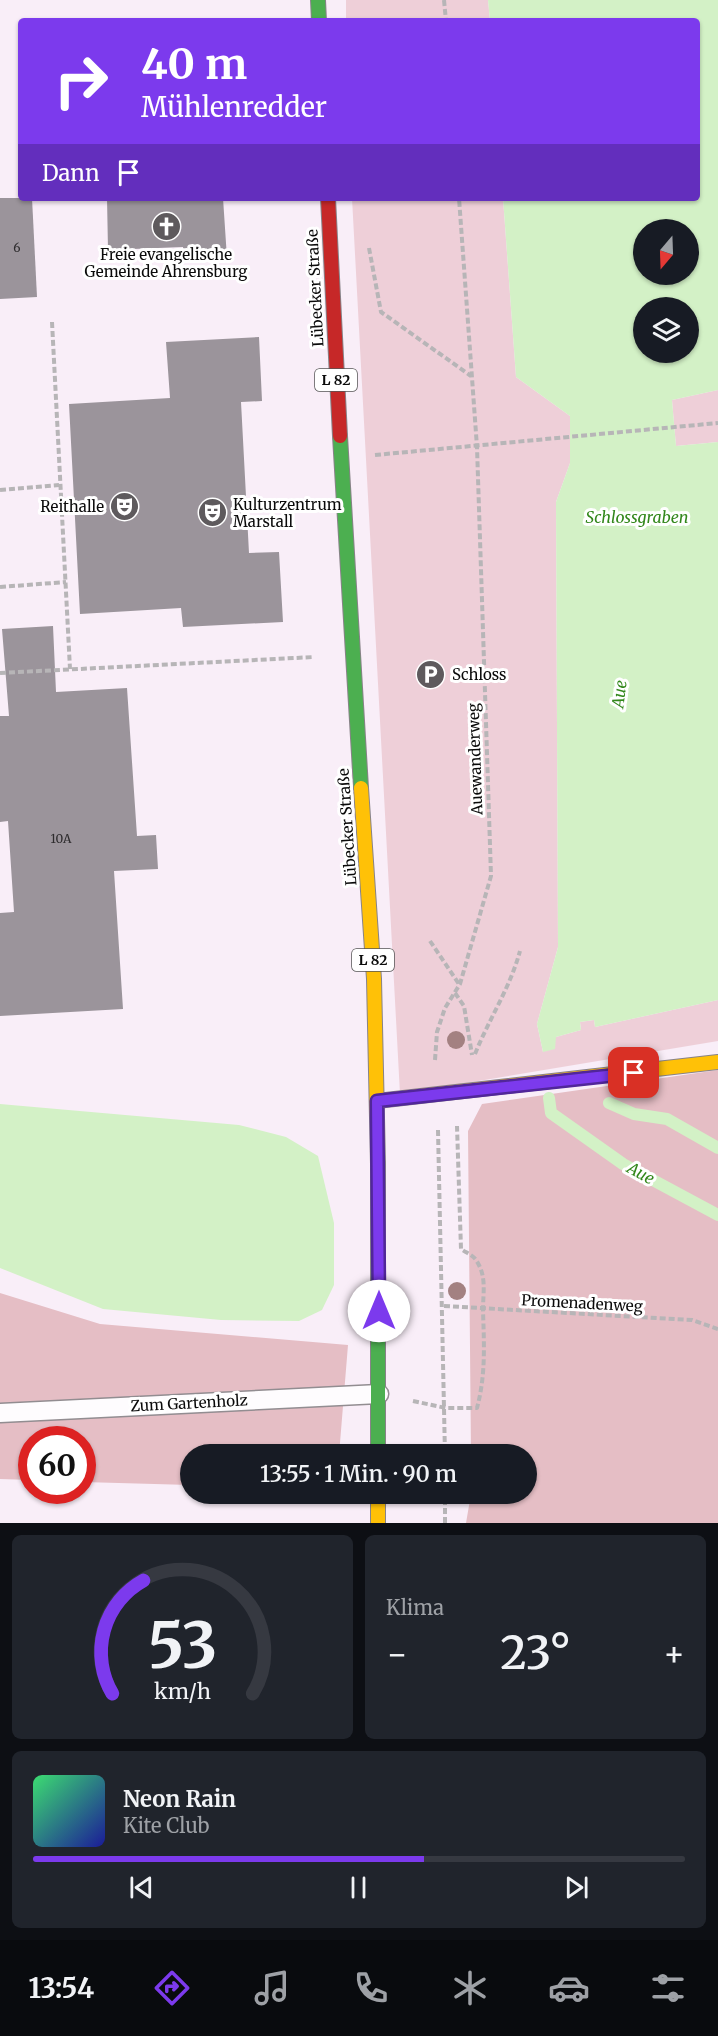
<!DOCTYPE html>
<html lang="de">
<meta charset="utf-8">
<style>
:root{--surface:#171b24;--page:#20242c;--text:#f1f3f6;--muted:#9ea1a6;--line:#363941;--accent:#7c3aed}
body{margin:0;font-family:Merriweather,serif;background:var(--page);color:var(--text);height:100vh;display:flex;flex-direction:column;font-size:22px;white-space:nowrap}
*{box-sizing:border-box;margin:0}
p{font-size:20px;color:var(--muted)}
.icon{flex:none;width:33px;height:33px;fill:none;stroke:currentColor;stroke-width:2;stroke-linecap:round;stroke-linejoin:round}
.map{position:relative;height:1523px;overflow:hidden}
.drawer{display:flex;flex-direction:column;gap:12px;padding:12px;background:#0d0f14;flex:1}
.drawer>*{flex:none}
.top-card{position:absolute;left:18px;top:18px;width:682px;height:183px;border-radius:6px;box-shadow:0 2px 4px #0004;background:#7c3aed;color:#fff;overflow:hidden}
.needle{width:39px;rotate:199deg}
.controls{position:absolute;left:633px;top:219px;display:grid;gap:12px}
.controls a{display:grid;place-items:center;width:66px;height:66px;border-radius:50%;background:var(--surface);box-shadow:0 2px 4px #0004;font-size:30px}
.speed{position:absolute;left:18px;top:1426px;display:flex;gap:12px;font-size:30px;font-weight:700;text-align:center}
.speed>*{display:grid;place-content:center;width:78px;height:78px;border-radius:50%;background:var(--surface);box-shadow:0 2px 4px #0004;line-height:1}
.speed .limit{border:9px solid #d22;background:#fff;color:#111}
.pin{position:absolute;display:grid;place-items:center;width:51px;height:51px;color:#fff;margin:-26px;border-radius:12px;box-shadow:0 3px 9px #0006}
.me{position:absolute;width:66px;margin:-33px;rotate:0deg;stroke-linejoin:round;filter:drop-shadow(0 0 4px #0008)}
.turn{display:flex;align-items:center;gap:21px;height:126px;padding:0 24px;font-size:27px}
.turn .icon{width:78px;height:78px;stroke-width:2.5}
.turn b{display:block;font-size:42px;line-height:51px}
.then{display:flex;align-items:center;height:57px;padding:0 24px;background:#0003;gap:12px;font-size:22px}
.big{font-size:45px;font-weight:600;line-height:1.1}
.drawer .card{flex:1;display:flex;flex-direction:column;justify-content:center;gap:9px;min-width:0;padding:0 21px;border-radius:9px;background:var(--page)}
.drawer .dial{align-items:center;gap:0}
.dial svg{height:156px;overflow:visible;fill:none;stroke:var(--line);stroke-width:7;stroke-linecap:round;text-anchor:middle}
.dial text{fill:var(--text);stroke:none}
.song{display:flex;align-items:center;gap:18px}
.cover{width:72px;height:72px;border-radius:9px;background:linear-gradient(135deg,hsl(140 70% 55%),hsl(240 70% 35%))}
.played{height:6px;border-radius:3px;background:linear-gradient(90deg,var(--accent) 60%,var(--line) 60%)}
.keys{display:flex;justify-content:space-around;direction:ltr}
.heat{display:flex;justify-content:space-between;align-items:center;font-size:33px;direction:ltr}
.drawer .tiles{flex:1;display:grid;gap:12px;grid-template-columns:1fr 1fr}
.card:last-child{grid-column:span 2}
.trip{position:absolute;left:180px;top:1444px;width:357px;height:60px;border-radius:30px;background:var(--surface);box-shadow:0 2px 4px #0004;font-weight:600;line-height:60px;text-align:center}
.tabs{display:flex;height:96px;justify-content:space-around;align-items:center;background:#090b0e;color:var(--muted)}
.tabs .icon{width:42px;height:42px}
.tabs .selected{color:var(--accent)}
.tabs b{font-size:27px;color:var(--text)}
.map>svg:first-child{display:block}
.green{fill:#eecfd8}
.forest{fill:#e5bec5}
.water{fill:#d3f1c6;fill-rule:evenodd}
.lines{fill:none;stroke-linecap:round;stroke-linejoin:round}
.stream{stroke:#d3f1c6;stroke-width:12}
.building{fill:#9b949b}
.lane-casing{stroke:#928d91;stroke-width:21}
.fast-casing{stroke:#888388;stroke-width:16}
.slow-casing{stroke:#888388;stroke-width:16}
.jam-casing{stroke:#888388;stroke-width:16}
.path{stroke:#b7b5b7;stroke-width:4;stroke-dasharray:6 3;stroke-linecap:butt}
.lane{stroke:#fefcfe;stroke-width:18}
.fast{stroke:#4caf50;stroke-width:14}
.slow{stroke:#ffc107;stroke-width:14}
.jam{stroke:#c62828;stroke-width:14}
.tree{fill:#a38181}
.route-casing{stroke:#51269a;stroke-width:15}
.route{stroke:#7c3aed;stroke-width:10}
.labels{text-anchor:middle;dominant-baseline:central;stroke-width:6;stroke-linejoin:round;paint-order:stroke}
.number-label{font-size:12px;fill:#2e2c2e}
.shield{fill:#fff;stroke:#545454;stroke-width:1.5}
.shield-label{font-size:14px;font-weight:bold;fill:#0a0a0a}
.poi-label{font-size:15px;fill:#0a0a0a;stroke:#fff;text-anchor:start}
.street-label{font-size:15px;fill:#0a0a0a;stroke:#fff}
.water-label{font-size:16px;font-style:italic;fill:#32871b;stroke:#fff}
</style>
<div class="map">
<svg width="718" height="1523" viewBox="0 0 718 1523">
<rect width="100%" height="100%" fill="#f9eef8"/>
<g class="green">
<polygon points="346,0 488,0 490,21 346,21"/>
<polygon points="352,198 503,198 516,377 570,416 570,463 556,502 558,947 537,1024 543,1052 556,1037 581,1030 580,1022 594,1020 595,1027 718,1000 718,1041 400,1094"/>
<polygon points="718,390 718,442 676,446 672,400"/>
</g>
<g class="forest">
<polygon points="718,1070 718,1523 466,1523 471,1494 526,1494 526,1455 471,1455 468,1131 482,1104"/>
<polygon points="0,1293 100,1324 348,1345 339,1455 190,1455 190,1485 83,1482 82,1440 32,1440 31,1480 0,1479"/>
</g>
<g class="water">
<path d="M488 0H718V390L672 400 676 446 718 442V1000L595 1027 594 1020 580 1022 581 1030 556 1037 555 1049 543 1052 537 1024 558 947 556 502 570 463V416L516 377 503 198H698V21H490ZM644 230H688V274H644ZM644 308H688V352H644Z"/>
<polygon points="0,1104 239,1125 286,1137 318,1156 334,1223 334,1285 322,1310 299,1321 221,1320 103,1309 0,1268"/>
</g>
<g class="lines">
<g class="stream">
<polyline points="549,1098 551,1113 623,1164 718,1215"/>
<polyline points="609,1103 634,1114 667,1119 718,1148"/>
</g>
</g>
<g class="building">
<polygon points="0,198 32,198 37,297 0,299"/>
<polygon points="107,198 223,198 227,258 184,260 183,247 108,250"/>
<polygon points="259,337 262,401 241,402 249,553 279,552 283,622 183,627 181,608 80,614 69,404 170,398 166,342"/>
<polygon points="53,626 56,692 127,688 137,836 156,835 158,869 114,871 123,1009 0,1016 0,913 14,912 8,821 0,822 0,716 9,716 2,629"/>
</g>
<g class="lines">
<defs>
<polyline id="lane" points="0,1413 379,1394"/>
<g id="fast">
<polyline points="318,0 319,21"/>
<polyline points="340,436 361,788"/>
<polyline points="378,1455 378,1164"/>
</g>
<g id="slow">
<polyline points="361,788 374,979 378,1164"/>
<polyline points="377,1101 718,1062"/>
<polyline points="378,1494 378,1523"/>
</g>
<polyline id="jam" points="328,198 340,436"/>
</defs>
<use href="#lane" class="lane-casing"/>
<use href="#fast" class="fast-casing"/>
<use href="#slow" class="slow-casing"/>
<use href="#jam" class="jam-casing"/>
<g class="path">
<polyline points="444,0 446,21"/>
<polyline points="369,248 381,312 471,376"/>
<polyline points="52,322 70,669"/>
<polyline points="375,455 718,423"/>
<polyline points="0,490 59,485"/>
<polyline points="0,587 66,582"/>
<polyline points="0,673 314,657"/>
<polyline points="430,941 459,984"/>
<polyline points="455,993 464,1006 472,1055"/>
<path d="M475 1054C489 1019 510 988 520 951"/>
<polyline points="435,1060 437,1032 445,1008 460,984 491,876 477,447 459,198"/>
<polyline points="438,1130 445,1455"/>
<polyline points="444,1306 692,1320 718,1329"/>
<path d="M413 1401 446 1408H477C486 1374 484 1344 483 1310 483 1292 487 1276 476 1260 473 1255 465 1252 461 1249L457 1126"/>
<polyline points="445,1523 445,1494"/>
</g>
<use href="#lane" class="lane"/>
<use href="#fast" class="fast"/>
<use href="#slow" class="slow"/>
<use href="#jam" class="jam"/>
</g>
<g class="tree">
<circle cx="456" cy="1040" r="9"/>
<circle cx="457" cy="1291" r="9"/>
</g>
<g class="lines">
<defs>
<polyline id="route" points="379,1311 377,1101 634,1073"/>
</defs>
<use href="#route" class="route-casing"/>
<use href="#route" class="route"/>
</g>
<defs>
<symbol id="church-disc" viewBox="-11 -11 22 22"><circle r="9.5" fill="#5e5a5d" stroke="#fff"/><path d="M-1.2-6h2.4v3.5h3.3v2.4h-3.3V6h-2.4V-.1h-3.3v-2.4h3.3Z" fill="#fff"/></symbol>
<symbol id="theatre-disc" viewBox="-11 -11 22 22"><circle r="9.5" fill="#5e5a5d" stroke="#fff"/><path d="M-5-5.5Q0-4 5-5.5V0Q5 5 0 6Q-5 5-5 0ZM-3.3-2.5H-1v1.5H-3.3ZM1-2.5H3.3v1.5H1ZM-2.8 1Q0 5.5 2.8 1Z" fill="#fff"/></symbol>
<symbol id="parking-disc" viewBox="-11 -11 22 22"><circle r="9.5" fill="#5e5a5d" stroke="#fff"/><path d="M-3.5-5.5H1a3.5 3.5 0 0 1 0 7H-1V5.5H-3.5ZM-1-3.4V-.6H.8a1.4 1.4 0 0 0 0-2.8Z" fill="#fff"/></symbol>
</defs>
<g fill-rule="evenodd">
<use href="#church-disc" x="150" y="210" width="33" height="33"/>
<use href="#theatre-disc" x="108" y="490" width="33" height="33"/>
<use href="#theatre-disc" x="196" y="496" width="33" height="33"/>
<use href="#parking-disc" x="414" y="658" width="33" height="33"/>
</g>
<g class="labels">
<g class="number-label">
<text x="17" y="247">6</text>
<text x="61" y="838">10A</text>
</g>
<g class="shield">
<rect x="315" y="369" width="42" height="22" rx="4.5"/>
<rect x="352" y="949" width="42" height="22" rx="4.5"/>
</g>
<g class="shield-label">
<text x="336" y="380">L 82</text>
<text x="373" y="960">L 82</text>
</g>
<g class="poi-label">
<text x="166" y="254" text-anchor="middle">Freie evangelische<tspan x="166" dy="17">Gemeinde Ahrensburg</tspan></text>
<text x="233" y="504">Kulturzentrum<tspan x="233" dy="17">Marstall</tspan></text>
<text x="104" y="506" text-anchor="end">Reithalle</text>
<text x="452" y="674">Schloss</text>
</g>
<g class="street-label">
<text transform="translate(315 288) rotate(-93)">Lübecker Straße</text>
<text transform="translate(475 759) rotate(-92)">Auewanderweg</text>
<text transform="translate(347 827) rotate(-94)">Lübecker Straße</text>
<text transform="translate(582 1303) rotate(3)">Promenadenweg</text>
<text transform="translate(189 1403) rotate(-3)">Zum Gartenholz</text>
</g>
<g class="water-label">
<text x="637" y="517">Schlossgraben</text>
<text transform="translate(619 694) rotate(-83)">Aue</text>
<text transform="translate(641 1173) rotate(29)">Aue</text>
</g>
</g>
</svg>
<div class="controls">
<a><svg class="needle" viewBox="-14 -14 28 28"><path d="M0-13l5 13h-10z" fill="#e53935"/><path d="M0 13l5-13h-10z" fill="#9ea1a6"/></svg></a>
<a><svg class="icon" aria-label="layers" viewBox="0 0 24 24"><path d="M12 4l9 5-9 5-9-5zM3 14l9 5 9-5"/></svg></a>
</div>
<div class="speed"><div class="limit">60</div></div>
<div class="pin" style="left:634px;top:1073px;background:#d93025"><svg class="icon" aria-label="arrive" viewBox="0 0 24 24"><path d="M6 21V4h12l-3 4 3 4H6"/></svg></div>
<svg class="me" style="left:379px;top:1311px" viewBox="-20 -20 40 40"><circle r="19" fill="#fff"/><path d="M0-13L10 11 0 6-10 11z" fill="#7c3aed"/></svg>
<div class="trip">13:55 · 1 Min. · 90 m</div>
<div class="top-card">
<div class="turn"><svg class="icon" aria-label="right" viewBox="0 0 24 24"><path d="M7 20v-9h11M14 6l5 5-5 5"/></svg><div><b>40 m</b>Mühlenredder</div></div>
<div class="then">Dann<svg class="icon" aria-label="arrive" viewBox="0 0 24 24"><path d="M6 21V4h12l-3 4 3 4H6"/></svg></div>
</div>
</div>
<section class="drawer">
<div class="tiles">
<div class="card dial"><svg viewBox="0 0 100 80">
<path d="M14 69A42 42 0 1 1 86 69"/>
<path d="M14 69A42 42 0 0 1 30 11" stroke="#7c3aed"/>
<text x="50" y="56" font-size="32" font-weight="700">53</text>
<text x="50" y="72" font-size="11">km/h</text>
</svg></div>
<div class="card"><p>Klima</p>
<div class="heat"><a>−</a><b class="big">23°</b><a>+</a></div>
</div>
<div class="card">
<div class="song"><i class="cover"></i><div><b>Neon Rain</b><p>Kite Club</p></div></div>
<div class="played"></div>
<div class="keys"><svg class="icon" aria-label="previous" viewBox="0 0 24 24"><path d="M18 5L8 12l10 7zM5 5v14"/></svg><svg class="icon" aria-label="pause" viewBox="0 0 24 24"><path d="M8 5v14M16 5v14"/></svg><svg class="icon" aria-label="next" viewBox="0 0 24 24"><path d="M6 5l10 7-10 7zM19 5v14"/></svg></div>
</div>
</div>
</section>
<nav class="tabs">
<b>13:54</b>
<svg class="icon selected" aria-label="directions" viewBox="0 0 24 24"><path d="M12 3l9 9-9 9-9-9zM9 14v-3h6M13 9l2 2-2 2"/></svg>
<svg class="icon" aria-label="music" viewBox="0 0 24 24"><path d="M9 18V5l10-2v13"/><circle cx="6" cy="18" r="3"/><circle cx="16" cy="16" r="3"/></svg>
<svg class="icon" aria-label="phone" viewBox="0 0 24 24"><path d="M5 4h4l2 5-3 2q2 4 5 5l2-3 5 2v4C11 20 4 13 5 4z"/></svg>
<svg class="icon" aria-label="climate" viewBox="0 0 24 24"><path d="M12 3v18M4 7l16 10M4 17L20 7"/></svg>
<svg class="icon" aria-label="car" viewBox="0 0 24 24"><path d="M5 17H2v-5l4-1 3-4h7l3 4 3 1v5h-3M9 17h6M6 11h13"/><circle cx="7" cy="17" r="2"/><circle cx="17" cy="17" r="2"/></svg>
<svg class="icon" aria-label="filters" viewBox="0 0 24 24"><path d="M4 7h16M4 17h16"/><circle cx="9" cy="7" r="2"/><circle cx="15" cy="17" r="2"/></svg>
</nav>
